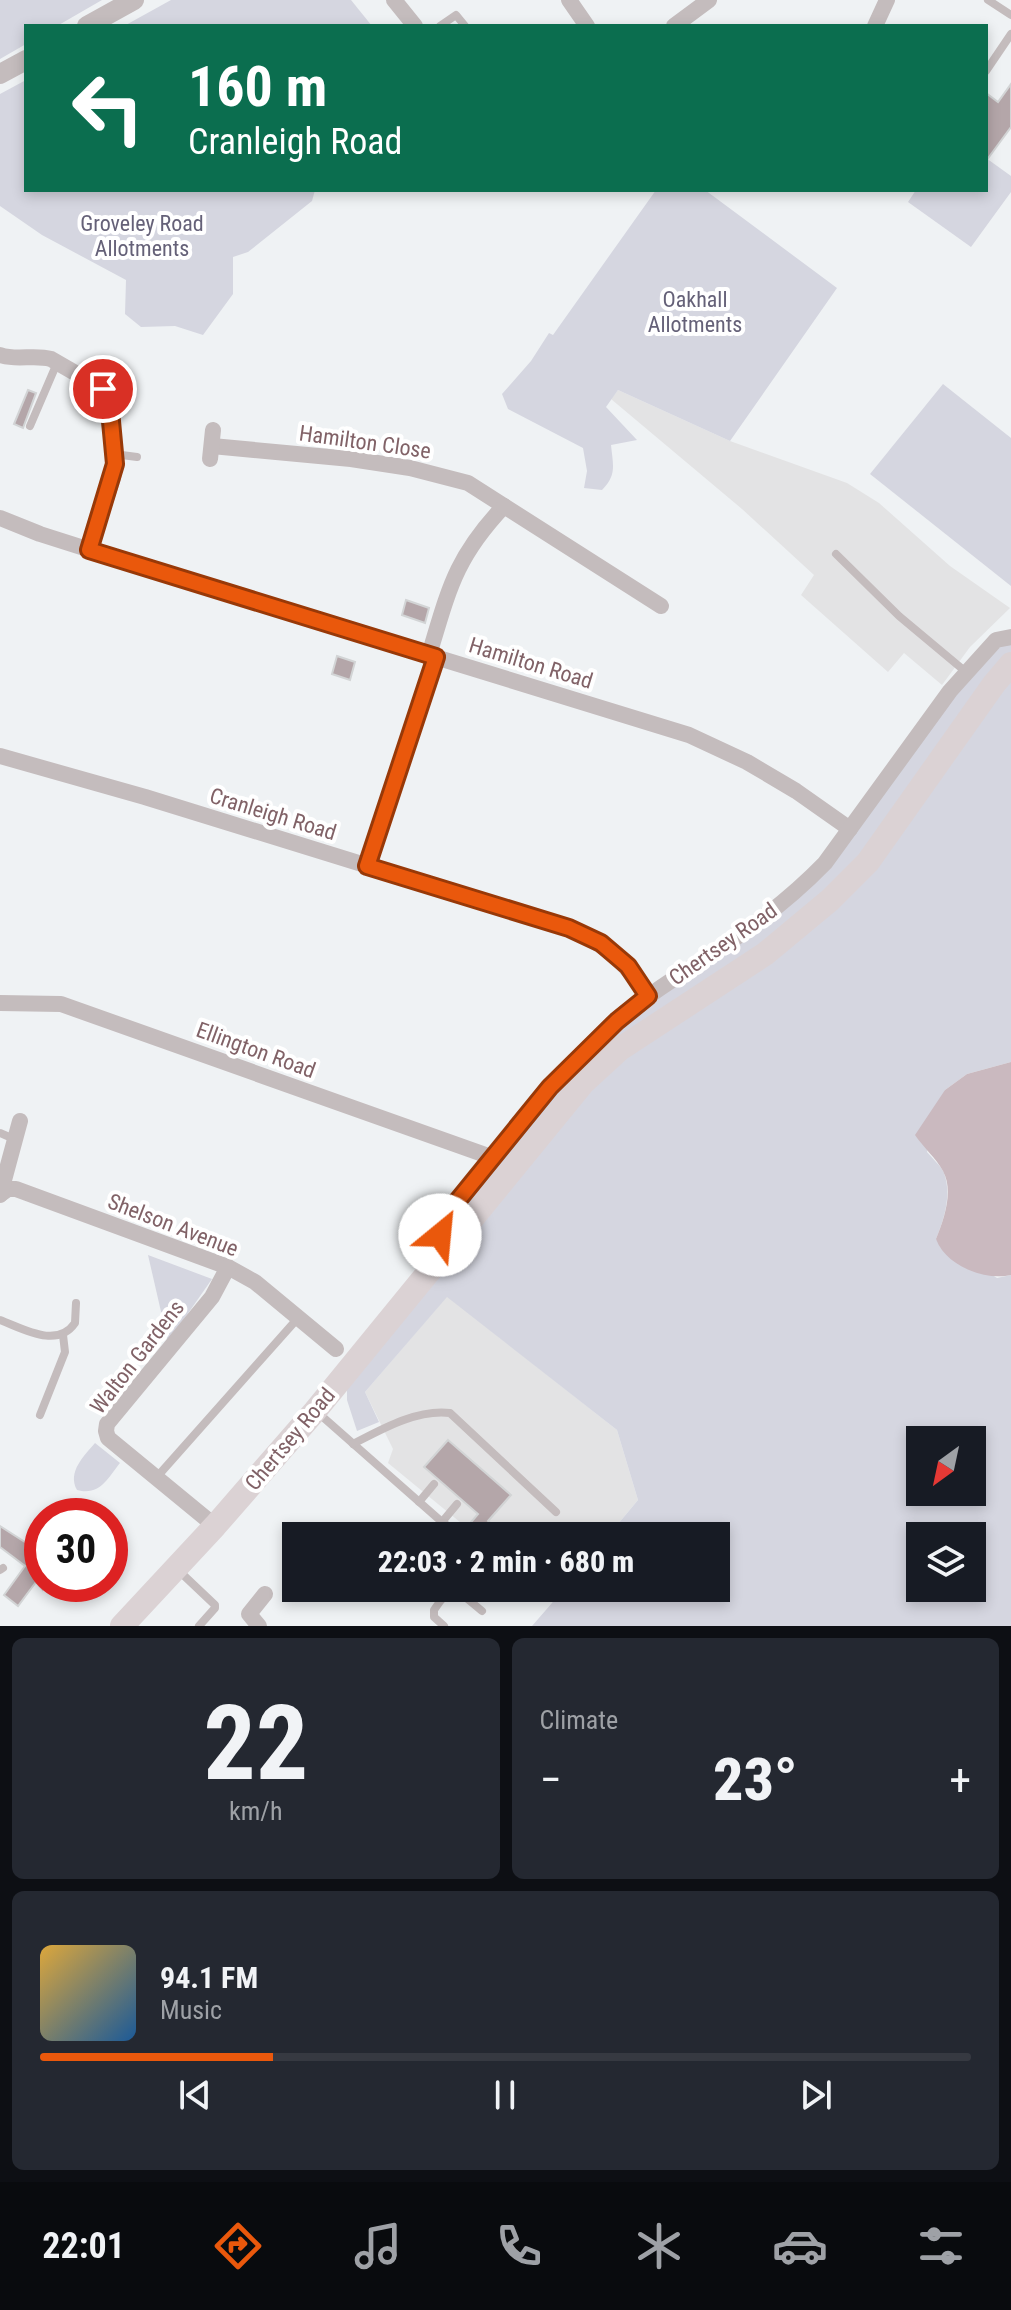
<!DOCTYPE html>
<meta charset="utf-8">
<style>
:root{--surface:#171b24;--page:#242831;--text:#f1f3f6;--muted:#9ea1a6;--line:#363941;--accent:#ea580c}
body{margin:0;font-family:"Roboto Condensed",sans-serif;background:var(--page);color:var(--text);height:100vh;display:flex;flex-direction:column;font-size:30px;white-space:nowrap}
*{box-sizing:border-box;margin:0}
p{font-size:26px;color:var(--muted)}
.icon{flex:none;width:44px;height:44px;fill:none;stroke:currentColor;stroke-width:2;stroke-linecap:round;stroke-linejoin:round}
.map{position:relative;height:1626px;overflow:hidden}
.panel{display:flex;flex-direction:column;gap:12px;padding:12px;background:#0d0f14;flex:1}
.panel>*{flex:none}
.top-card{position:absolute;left:24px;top:24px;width:964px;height:168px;border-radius:0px;box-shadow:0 4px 12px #0003;background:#0b6e4f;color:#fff;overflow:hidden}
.needle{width:52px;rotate:213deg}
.fabs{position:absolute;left:906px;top:1426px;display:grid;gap:16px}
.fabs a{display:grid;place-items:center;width:80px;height:80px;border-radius:0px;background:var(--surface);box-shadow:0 4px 12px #0003;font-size:40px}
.speed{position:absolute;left:24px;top:1498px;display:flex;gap:16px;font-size:40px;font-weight:700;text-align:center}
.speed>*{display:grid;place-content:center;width:104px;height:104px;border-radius:50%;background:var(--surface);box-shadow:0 4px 12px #0003;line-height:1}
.speed .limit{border:12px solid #d22;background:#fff;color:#111}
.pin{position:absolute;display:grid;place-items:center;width:68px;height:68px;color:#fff;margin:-34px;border:4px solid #fff;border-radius:50%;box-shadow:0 2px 8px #0007}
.me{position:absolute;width:88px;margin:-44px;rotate:28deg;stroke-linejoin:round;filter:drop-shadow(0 0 6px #0008)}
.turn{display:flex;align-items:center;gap:28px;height:168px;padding:0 32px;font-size:36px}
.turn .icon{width:104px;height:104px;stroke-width:2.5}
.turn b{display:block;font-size:56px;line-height:68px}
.big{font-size:60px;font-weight:800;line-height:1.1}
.panel .card{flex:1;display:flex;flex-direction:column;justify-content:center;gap:12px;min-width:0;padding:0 28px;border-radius:12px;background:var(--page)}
.panel .dial{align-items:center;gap:0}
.dial b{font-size:104px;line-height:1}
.song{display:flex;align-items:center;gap:24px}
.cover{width:96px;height:96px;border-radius:12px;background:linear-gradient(135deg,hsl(40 70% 55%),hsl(210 70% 35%))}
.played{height:8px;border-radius:4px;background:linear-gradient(90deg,var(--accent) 25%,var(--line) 25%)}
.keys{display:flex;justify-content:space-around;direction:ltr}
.heat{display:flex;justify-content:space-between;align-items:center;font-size:44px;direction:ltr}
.panel .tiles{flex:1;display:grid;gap:12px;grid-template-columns:1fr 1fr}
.card:last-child{grid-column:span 2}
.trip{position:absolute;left:282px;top:1522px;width:448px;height:80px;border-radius:0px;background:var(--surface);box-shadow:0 4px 12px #0003;font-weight:800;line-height:80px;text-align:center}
.menu{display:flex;height:128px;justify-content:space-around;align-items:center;background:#090b0e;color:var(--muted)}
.menu .icon{width:56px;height:56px}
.menu .active{color:var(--accent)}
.menu b{font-size:36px;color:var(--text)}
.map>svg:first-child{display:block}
.built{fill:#e3e3e4}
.green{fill:#d5d6e0;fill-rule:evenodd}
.water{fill:#cab9bf}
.building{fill:#b4a6a9;stroke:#d2d4d5;stroke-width:2}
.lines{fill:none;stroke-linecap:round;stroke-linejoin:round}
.service{stroke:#c4bcbd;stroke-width:8}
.minor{stroke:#c4bcbd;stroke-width:16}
.tertiary{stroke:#c4bcbd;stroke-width:20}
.primary{stroke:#dbd2d4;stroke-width:24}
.route-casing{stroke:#983908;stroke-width:20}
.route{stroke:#ea580c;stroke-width:14}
.labels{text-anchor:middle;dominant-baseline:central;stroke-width:8;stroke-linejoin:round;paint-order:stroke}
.park-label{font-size:22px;fill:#656178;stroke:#fff}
.street-label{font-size:22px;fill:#816267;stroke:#fff}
</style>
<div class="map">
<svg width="1011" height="1626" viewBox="0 0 1011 1626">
<rect width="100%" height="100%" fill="#eff2f4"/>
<g class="built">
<polygon points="618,390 730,441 847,483 879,503 950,566 1010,608 970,647 942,685 904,653 888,672 801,595 814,575 742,509 611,399"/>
<polygon points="447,1296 617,1430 638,1500 608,1536 477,1536 388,1463 393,1449 365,1392"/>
</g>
<g class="green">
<polygon points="0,0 102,0 57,26 26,26 26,44 0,59"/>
<polygon points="171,0 351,0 372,26 124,26"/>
<polygon points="26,80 26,190 315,190 312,201 248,252 233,257 233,294 203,335 175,326 141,327 125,314 126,280 42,235 0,206 0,94"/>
<polygon points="986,158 1011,176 1011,192 971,247 908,202 916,190 986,190"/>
<path d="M656 190H705L837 288 730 441 618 390 606 407 637 440 611 445C613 465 617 475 602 490L584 488 587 471 583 448 508 409 502 394 531 361 549 333 553 335Z"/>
<polygon points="943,384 1011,438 1011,586 870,474"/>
<polygon points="1011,637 1011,664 868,862 620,1049 451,1245 442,1220 617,1021 805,883 950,691"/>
<path d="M1011 673V1062L967 1074 945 1090 927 1152C932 1158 941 1166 944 1173 952 1195 944 1219 936 1239L997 1278 1011 1275V1626H532L565 1588H716V1536H608L638 1500 617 1430 447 1297 365 1392 379 1422 357 1431 347 1400V1386L605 1069 798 935ZM920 1440H972V1492H920ZM920 1536H972V1588H920Z"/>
<polygon points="148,1255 212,1279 168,1342"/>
<path d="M95 1443 120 1463C107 1479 100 1496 77 1490 67 1472 84 1456 95 1443Z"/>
</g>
<path class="water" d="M1011 1062V1275C985 1281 946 1266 936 1239 944 1219 954 1191 943 1171 936 1158 923 1147 915 1135L945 1090 967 1074Z"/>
<g class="building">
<polygon points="1011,84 1011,127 986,161 986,93 998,102"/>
<polygon points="28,390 36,393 23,428 14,424"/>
<polygon points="406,600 429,608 425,623 402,615"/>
<polygon points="337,656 355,662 350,680 332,674"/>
<polygon points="448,1440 511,1495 488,1521 506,1536 477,1536 467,1527 478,1514 424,1467"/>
<polygon points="0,1526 42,1553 42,1589 36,1582 18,1606 4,1595 25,1566 0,1547"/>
</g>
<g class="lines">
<g class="service">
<polyline points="988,0 1011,15"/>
<polyline points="440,26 456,15 465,26"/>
<polyline points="986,71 1011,34"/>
<polyline points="30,426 57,363"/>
<polyline points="114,454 137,457"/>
<polyline points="836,554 899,616 966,672"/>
<polyline points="367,865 435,658"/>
<polyline points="0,1133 14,1139"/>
<path d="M0 1320C24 1329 57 1349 75 1323L76 1303"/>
<polyline points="316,1411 442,1522 432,1536"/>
<polyline points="40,1415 65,1352 63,1335"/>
<path d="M353 1444C382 1429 417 1409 450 1413L556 1512"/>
<polyline points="156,1478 298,1318"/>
<polyline points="419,1502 434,1484"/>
<polyline points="457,1504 442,1522 463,1536"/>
<polyline points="361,1527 372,1536"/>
<polyline points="411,1536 413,1534"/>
<polyline points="177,1569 215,1605 215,1608 199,1626"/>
<polyline points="0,1570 3,1568"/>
<polyline points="424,1588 441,1600 434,1610 434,1617 444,1626"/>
<polyline points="441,1600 450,1590 458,1591 482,1611"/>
</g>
<g class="minor">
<polyline points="394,0 415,26"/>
<polyline points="569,0 587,26"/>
<polyline points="674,26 709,0"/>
<polyline points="875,26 887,0"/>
<path d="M0 355C17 361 34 354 51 359L103 389 109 400 115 464 113 478 89 550"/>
<path d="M212 446 351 459 410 468 468 483 504 506C455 558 449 589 429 655"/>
<polyline points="210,459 213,430"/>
<polyline points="504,506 661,606"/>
<polyline points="0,518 40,534 175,577 689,735 747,762 796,791 850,829"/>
<path d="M0 756 145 797 569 928C609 947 623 960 648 996"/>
<polyline points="0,1003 61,1004 494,1158"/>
<polyline points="1,1194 8,1189 16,1189 228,1267 255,1282 336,1349"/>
<polyline points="0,1195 20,1121"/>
<path d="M451 1245C440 1237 436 1232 442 1220 500 1152 552 1075 621 1018 652 991 687 971 721 948 758 923 794 895 825 863L950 691 996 640 1011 637"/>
<polyline points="215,1526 108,1438 106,1431 107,1424 212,1297 228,1267"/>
<polyline points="259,1626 249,1614 265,1594"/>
</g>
<g class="tertiary">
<polyline points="87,26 134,0"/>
<polyline points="0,74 26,60"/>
</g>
<polyline class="primary" points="122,1626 215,1526 315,1411 583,1083 620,1049 765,954 830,900 868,862 994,684 1011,664"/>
</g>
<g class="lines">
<defs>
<polyline id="route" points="103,389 109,400 115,464 89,550 436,657 367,866 569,928 601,943 628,966 648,996 617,1021 550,1087 442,1220 438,1228 440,1235"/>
</defs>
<use href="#route" class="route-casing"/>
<use href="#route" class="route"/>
</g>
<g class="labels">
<g class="park-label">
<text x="142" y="223">Groveley Road<tspan x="142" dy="25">Allotments</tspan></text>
<text x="695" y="299">Oakhall<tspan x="695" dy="25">Allotments</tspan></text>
</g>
<g class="street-label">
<text transform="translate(365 442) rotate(8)">Hamilton Close</text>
<text transform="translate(531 663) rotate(17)">Hamilton Road</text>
<text transform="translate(273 814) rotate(17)">Cranleigh Road</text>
<text transform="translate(723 944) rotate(-35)">Chertsey Road</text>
<text transform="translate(256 1050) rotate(20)">Ellington Road</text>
<text transform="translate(173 1225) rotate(21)">Shelson Avenue</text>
<text transform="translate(137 1357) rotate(-52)">Walton Gardens</text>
<text transform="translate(290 1439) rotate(-50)">Chertsey Road</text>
</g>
</g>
</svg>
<div class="fabs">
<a><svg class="needle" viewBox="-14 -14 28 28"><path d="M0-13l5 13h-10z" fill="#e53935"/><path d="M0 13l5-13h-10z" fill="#9ea1a6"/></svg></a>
<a><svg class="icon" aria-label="layers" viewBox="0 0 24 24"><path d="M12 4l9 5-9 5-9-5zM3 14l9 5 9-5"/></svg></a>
</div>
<div class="speed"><div class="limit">30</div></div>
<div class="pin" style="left:103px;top:389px;background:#d93025"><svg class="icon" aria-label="arrive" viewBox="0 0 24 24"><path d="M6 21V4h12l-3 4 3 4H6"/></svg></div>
<svg class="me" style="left:440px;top:1235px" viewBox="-20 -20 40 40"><circle r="19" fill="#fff"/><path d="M0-13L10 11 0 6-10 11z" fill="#ea580c"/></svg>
<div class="trip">22:03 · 2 min · 680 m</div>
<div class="top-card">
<div class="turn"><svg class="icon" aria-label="left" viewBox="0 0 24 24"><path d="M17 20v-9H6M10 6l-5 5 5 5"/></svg><div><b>160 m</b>Cranleigh Road</div></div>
</div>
</div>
<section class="panel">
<div class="tiles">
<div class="card dial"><b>22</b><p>km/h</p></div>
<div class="card"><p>Climate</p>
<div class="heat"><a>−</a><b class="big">23°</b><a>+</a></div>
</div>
<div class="card">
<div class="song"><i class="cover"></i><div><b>94.1 FM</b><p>Music</p></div></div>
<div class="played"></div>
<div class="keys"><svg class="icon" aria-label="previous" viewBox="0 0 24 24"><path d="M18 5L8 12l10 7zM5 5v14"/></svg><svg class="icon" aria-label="pause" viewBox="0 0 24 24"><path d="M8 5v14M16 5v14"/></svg><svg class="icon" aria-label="next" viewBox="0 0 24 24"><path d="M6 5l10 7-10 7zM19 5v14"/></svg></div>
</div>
</div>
</section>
<nav class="menu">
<b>22:01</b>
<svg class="icon active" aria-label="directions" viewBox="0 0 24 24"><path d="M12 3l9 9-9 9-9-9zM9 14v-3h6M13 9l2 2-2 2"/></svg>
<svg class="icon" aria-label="music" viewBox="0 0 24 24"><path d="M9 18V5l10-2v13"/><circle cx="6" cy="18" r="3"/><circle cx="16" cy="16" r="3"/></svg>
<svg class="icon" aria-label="phone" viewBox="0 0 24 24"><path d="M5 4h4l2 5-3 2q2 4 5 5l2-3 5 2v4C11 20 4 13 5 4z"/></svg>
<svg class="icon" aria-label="climate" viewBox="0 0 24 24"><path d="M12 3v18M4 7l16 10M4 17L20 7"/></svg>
<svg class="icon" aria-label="car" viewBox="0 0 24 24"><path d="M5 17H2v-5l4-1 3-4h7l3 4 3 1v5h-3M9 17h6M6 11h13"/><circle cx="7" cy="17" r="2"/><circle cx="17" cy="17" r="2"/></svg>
<svg class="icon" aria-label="filters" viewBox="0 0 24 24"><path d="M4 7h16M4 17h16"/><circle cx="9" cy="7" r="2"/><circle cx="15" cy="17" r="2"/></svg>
</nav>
